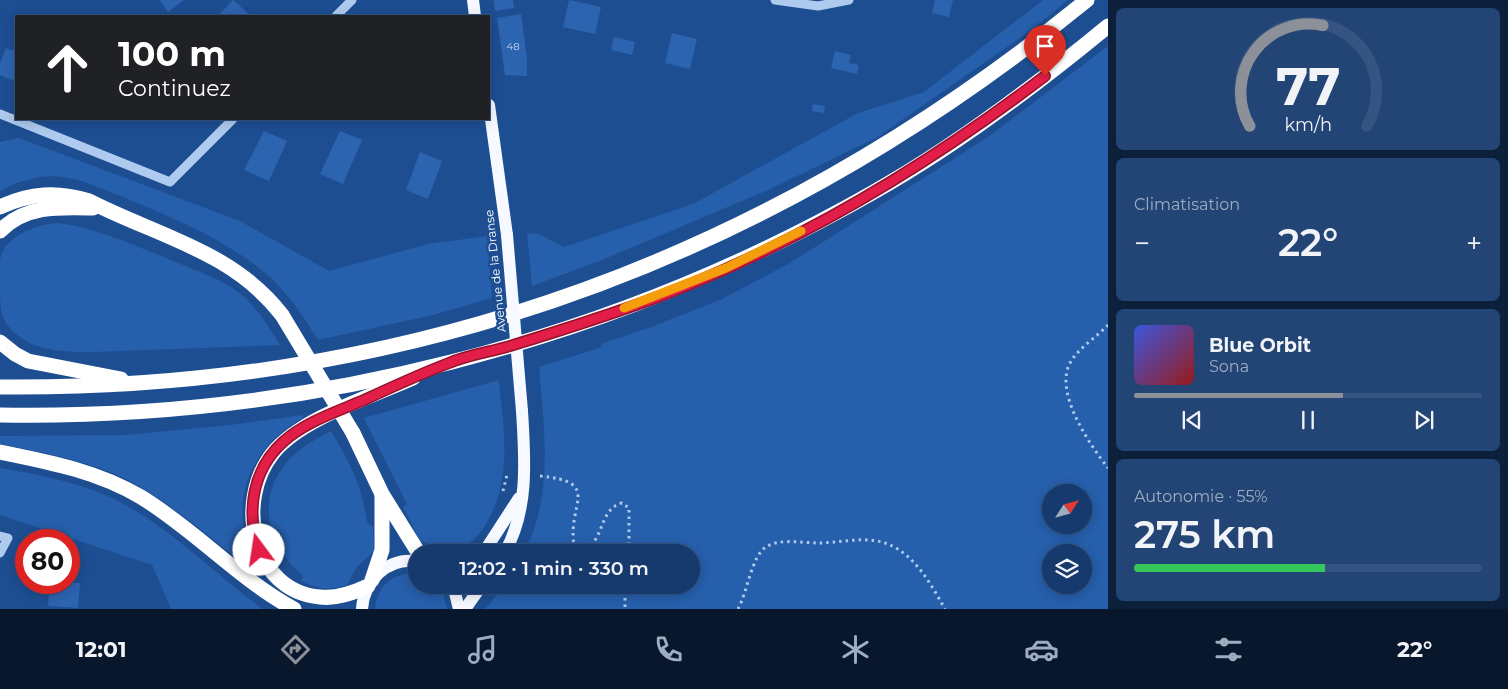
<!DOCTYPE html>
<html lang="fr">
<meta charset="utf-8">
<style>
:root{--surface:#163a6e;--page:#234576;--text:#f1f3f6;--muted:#9eadc2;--line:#355481;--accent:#8c9099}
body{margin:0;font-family:Montserrat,sans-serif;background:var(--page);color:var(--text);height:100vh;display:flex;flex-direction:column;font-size:19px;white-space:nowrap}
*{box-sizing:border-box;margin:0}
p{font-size:16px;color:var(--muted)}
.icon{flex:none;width:28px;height:28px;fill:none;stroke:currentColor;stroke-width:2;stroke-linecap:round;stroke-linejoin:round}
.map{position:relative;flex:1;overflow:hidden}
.side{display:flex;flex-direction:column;gap:8px;padding:8px;background:#0c203c;width:400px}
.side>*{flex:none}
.hud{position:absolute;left:15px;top:15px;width:475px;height:105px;border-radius:0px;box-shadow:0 2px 12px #0003,0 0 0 1px var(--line);background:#202124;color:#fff;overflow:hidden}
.needle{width:32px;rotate:54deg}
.buttons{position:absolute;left:1042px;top:484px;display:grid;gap:10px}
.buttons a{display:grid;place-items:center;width:50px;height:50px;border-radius:50%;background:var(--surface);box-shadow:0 2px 12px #0003,0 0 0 1px var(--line);font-size:25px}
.speed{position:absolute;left:15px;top:529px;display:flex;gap:10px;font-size:25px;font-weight:700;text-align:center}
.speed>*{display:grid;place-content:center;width:65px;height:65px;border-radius:50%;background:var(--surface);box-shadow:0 2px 12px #0003,0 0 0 1px var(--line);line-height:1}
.speed .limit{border:8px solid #d22;background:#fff;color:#111}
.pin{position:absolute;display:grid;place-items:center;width:42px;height:42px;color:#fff;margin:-51px -21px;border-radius:50% 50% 50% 0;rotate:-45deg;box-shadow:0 0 5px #0007}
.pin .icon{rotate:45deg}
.me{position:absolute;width:55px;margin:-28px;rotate:346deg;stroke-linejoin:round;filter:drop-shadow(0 0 4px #0008)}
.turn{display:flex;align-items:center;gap:18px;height:105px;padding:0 20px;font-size:22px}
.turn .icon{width:65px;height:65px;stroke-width:2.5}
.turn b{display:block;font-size:35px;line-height:42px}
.big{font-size:38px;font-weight:600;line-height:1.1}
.side .card{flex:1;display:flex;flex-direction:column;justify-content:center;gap:8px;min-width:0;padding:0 18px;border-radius:8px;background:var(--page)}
.side .dial{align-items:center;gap:0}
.dial svg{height:130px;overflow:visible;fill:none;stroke:var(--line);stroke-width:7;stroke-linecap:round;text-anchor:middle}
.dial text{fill:var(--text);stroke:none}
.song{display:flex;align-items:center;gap:15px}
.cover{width:60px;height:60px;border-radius:8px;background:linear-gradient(135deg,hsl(230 70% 55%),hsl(0 70% 35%))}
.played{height:5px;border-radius:2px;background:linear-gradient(90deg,var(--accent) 60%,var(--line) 60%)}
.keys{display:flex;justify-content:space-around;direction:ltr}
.heat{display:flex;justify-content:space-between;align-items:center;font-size:28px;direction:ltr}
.charge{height:8px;border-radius:4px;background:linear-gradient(90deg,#34c759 55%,var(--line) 0)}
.trip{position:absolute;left:408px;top:544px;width:292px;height:50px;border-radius:25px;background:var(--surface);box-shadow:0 2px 12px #0003,0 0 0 1px var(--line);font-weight:600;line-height:50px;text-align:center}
.menu{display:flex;height:80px;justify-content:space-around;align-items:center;background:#09172c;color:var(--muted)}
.menu .icon{width:35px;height:35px}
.menu .current{color:var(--accent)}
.menu b{font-size:22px;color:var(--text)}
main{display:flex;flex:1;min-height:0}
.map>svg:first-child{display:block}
.green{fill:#265fab;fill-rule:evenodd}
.building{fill:#2d64b0}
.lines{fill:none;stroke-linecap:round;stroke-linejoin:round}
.path{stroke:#aecaee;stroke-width:3;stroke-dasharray:2.5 4;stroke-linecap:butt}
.minor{stroke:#aecaee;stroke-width:9}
.major{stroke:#f6f9ff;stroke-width:12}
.highway{stroke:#fff;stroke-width:15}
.major-bridge{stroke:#f6f9ff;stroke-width:12}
.highway-bridge{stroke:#fff;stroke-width:15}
.route-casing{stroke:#92132f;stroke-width:12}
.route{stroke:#e11d48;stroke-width:9}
.slow{stroke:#f59e0b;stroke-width:9}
.labels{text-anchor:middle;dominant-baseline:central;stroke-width:5;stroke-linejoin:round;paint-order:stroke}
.number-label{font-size:10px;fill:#cad8eb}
.street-label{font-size:12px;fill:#fff;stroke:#1d4e92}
</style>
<main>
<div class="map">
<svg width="1108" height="609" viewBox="0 0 1108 609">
<rect width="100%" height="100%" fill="#1d4e92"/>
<g class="green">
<polygon points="1043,0 1068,0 1034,28 876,138 766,191 602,260 532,286 527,233 539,234 564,247 693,204 858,113 924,92"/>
<path d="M1108 46V609H485L505 585H691V552H524C554 496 544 428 539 367L602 347 601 344 651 327 722 299 790 263 988 137ZM1051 492H1084V525H1051ZM1051 552H1084V585H1051Z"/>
<path d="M19 138 240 221 329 271 428 244 487 236 492 298 433 315 318 340C302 315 287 291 264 272 223 238 172 218 123 197 104 190 83 179 62 177 42 174 18 181 0 191V142Z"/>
<path d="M58 223C99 228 140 248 178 263 197 271 217 278 234 289 255 303 267 324 280 345L94 352C70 352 40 352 20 337 1 323 0 312 0 290 0 280 0 269 0 260 3 236 38 224 58 223Z"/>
<path d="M499 380C504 431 513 482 484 527 478 536 469 546 458 549 446 552 432 545 420 541L403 507 407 504 364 418Z"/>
<path d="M302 415 303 418C246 450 227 506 256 565L250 569C210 538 171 502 126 479 86 460 43 453 0 444V436L125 435 230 425Z"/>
<path d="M331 431C349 461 363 487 367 523L373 526 374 551 356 568 347 585C330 591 317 589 301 581L303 576C268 546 255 500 287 462 299 448 316 439 331 431Z"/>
<path d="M0 468C34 474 69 480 100 493 162 518 210 571 263 609H171L152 565 0 515Z"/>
<path d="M410 573 416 574V585H438L443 593 447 609H375C377 588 389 576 410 573Z"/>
</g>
<g class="building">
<polygon points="160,0 184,0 168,12"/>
<polygon points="233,0 251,16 218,16"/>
<polygon points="494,0 513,0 514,8 495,11"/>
<polygon points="569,0 601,7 595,34 563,27"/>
<polygon points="935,0 953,0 949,17 932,13"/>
<polygon points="521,14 527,59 527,76 505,75 497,18"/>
<polygon points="672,33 697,39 690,69 665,63"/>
<polygon points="614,37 635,42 632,55 611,50"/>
<polygon points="6,48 16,51 16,82 0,75 0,63"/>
<polygon points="835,51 851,55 849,63 859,65 857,74 831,68"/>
<polygon points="813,104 825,106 824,113 812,111"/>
<polygon points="264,131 287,141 269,181 244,170"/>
<polygon points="340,131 362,140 343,184 320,174"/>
<polygon points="420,152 442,161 428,199 406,190"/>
<polygon points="40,582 80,583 78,608 48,606 49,593 39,592"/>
</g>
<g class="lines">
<g class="path">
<path d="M1108 325C1097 337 1078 348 1070 363 1054 393 1090 445 1108 468"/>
<path d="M540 476C603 482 567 504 574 545L581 551C605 544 598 509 622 503L629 508V552"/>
<polyline points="503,491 507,475"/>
<polyline points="434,548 448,552"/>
<polyline points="454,552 470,547"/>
<polyline points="625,585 625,609"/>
<path d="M738 609C747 593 752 555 766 547 780 538 802 543 819 543 835 543 852 539 869 540 908 542 928 579 945 609"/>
</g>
<g class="minor">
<polyline points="775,0 818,6 849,0"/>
<polyline points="336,16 352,0"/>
<polyline points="0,114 170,182 233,119"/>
<polyline points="0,536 8,538 0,553"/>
</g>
<g class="major">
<polyline points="473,0 475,16"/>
<polyline points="489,105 507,235"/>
<polyline points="484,552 519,498"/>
<path d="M505 552C529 509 525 459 522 411"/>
<polyline points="453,585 459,609"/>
<path d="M362 609C364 580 387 558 416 561"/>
<polyline points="465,609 482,585"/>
</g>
<g class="highway">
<path d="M0 207C30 193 57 191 89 201 157 236 233 251 282 315"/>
<path d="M0 231C25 205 60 207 93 208"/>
<polyline points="0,342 15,354 28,361 121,379"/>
<path d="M0 387C409 391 771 258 1087 0"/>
<path d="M0 415C304 420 608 343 872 193 956 146 1034 87 1108 26"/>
<polyline points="353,433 382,494 418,552"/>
<path d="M0 452C49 462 97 471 141 497 195 530 239 579 294 609"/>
<polyline points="372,580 382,550 382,496"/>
<path d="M368 586C353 593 337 599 320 597 251 591 235 500 273 453 301 418 371 397 413 378"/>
</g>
<polyline class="major-bridge" points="507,235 522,411"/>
<polyline class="highway-bridge" points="282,315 353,433"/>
</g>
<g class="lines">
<defs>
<path id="route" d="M259 550C246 512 252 470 283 442 305 422 336 412 364 400 392 387 420 374 449 363 468 355 490 352 510 346 559 331 609 315 658 297 797 244 927 166 1045 76"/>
</defs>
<use href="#route" class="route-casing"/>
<use href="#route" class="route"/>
<polyline class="slow" points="624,308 726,268 801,231"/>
</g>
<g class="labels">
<g class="number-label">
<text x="513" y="46">48</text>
</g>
<g class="street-label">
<text transform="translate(495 271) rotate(-96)">Avenue de la Dranse</text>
</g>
</g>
</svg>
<div class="buttons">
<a><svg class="needle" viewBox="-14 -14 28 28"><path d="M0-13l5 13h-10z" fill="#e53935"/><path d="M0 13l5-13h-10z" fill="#9eadc2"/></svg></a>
<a><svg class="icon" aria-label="layers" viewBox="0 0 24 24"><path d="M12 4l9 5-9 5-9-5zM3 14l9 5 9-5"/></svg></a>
</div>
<div class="speed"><div class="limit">80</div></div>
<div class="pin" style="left:1045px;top:76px;background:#d93025"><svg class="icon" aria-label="arrive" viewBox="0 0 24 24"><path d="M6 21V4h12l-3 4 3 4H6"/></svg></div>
<svg class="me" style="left:259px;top:550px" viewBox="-20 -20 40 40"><circle r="19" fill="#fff"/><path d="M0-13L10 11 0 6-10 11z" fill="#e11d48"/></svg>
<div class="trip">12:02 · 1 min · 330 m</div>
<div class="hud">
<div class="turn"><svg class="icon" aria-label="ahead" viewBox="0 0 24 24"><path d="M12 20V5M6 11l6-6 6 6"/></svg><div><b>100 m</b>Continuez</div></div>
</div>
</div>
<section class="side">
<div class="card dial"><svg viewBox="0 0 100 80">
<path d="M14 69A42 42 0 1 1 86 69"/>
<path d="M14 69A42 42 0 0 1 59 7" stroke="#8c9099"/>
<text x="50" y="56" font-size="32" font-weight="700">77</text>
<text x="50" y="72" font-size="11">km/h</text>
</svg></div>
<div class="card"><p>Climatisation</p>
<div class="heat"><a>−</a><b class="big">22°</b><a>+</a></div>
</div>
<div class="card">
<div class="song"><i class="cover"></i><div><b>Blue Orbit</b><p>Sona</p></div></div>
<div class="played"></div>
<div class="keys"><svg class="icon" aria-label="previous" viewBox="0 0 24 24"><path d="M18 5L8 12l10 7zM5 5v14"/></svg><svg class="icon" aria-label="pause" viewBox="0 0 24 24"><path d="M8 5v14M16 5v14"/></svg><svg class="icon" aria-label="next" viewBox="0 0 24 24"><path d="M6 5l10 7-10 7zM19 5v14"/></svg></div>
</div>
<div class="card"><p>Autonomie · 55%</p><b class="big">275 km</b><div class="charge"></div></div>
</section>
</main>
<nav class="menu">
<b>12:01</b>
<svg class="icon current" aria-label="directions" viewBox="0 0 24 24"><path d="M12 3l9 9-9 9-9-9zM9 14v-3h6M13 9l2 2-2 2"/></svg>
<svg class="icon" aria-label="music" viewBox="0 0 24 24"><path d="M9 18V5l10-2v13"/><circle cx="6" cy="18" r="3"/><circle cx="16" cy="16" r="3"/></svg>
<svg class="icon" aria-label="phone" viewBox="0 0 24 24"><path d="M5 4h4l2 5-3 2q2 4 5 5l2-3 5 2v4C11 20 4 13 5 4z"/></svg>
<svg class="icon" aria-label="climate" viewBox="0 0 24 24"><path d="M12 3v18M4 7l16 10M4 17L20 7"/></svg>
<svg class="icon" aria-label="car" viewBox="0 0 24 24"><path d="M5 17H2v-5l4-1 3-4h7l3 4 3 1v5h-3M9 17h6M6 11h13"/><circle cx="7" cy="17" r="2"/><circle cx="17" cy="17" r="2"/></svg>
<svg class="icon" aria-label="filters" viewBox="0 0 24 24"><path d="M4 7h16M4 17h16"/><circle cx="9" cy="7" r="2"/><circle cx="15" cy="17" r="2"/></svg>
<b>22°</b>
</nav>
